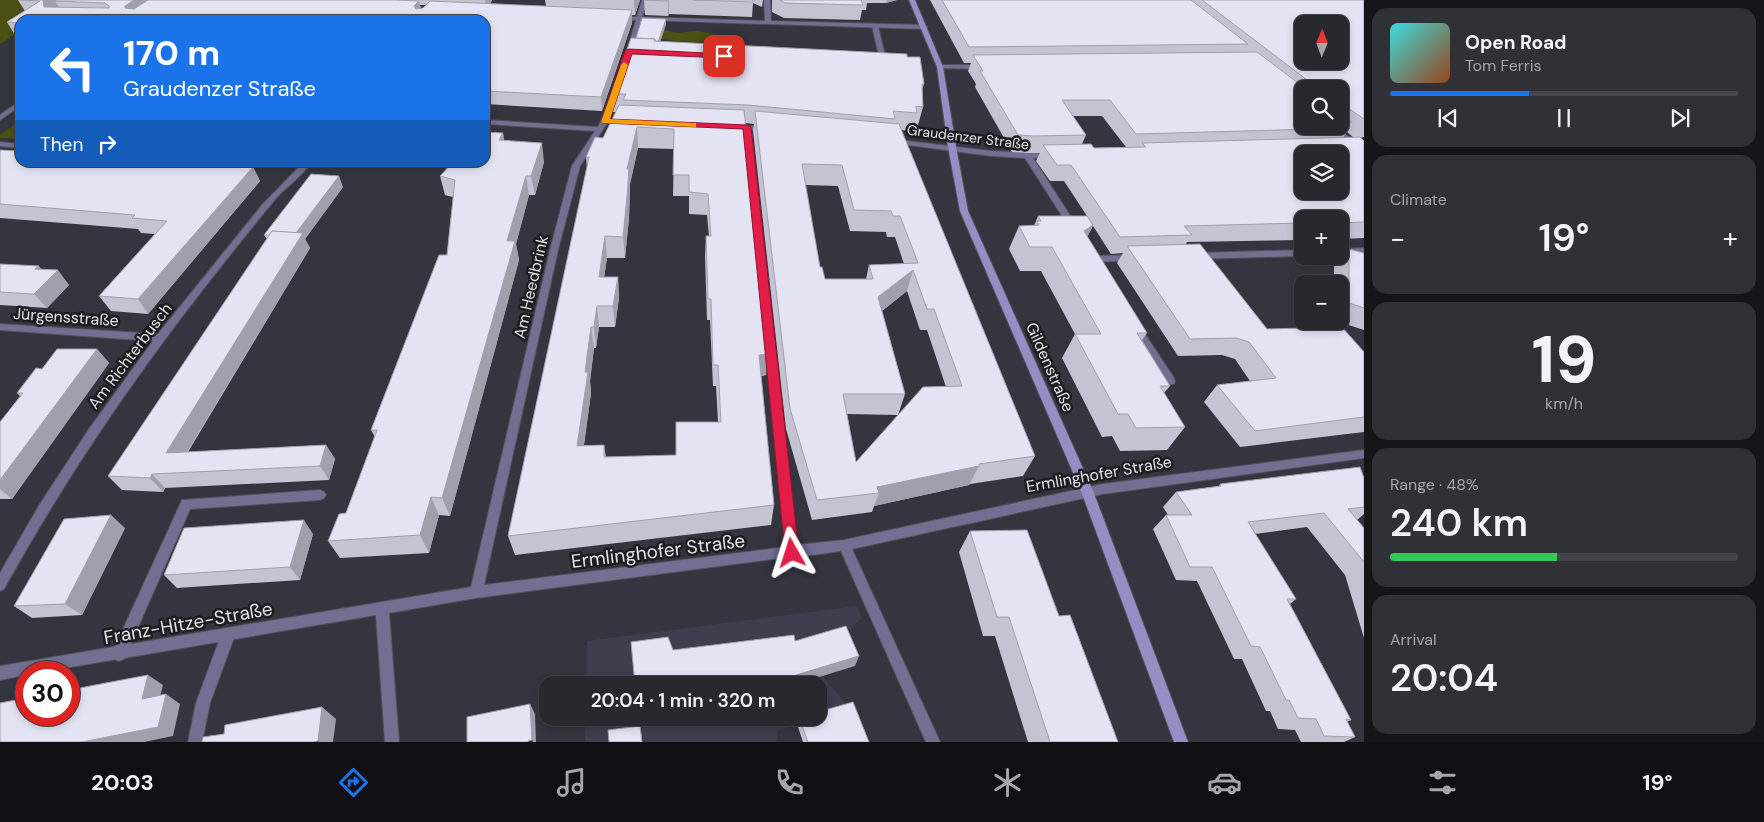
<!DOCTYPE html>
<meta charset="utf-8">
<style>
:root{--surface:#28282f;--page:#303037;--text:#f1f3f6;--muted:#a5a6aa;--line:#44444b;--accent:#1a73e8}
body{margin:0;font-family:"DM Sans",sans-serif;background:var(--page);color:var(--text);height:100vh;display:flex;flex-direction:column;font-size:19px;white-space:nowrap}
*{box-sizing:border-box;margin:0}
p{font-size:16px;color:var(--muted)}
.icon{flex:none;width:28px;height:28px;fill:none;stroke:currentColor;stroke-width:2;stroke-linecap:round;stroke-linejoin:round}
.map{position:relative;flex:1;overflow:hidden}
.details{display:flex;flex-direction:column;gap:8px;padding:8px;background:#16161a;width:400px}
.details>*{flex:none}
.guide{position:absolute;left:15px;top:15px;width:475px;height:152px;border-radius:15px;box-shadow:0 2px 8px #0003,0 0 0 1px var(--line);background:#1a73e8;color:#fff;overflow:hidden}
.needle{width:32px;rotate:1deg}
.buttons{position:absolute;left:1294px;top:15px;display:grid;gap:10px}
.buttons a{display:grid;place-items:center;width:55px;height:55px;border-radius:10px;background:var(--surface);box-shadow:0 2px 8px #0003,0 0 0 1px var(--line);font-size:25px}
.speed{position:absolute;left:15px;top:661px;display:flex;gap:10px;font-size:25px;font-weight:700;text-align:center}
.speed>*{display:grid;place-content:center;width:65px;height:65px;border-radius:50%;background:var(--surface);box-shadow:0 2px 8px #0003,0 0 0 1px var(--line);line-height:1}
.speed .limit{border:8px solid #d22;background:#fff;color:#111}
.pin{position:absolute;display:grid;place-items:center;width:42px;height:42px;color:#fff;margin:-21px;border-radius:10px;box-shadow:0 2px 8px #0006}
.me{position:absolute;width:55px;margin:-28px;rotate:354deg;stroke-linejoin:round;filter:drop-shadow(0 0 4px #0008)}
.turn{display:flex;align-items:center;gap:18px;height:105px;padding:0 25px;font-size:22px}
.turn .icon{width:65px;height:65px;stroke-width:2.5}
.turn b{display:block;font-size:35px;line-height:42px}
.then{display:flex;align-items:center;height:48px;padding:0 25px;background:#0003;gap:10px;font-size:19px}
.big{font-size:38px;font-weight:600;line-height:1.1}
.details .tile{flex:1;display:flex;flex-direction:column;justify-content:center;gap:8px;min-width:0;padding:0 18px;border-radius:15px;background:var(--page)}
.details .dial{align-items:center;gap:0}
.dial b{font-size:65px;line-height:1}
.song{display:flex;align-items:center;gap:15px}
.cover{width:60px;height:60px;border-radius:8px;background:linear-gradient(135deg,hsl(180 70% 55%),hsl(20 70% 35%))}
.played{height:5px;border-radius:2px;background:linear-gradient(90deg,var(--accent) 40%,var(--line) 40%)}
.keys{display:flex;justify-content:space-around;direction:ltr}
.heat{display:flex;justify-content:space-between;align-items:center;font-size:28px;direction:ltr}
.charge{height:8px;border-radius:4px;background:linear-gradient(90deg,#34c759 48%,var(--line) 0)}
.trip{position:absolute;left:539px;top:676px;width:288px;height:50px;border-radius:15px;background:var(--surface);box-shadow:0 2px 8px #0003,0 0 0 1px var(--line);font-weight:600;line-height:50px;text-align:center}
.tab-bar{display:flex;height:80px;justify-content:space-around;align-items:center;background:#101013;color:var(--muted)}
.tab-bar .icon{width:35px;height:35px}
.tab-bar .selected{color:var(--accent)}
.tab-bar b{font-size:22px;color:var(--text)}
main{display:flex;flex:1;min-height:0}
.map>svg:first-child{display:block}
.built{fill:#3f3e4e}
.green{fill:#4b5014}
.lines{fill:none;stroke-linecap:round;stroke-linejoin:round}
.lane-casing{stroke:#51515a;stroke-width:2}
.street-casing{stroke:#51515a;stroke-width:2}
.secondary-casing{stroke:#51515a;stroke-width:2}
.lane{fill:#726f92;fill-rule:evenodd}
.street{fill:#726f92;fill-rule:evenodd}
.secondary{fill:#948ec5;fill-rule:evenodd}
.wall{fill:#c4c3d2;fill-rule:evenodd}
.shaded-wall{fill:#a09fab}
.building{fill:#e4e3f4;stroke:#a09fab;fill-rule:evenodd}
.route{fill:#e11d48;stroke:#92132f}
.slow{fill:#f59e0b}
.labels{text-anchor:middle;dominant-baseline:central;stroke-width:5;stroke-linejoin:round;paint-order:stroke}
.far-street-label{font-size:14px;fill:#e1e1e7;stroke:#1d1d21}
.street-label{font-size:16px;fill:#e1e1e7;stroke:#1d1d21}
.near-street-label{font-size:19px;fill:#e1e1e7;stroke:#1d1d21}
</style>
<main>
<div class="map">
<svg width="1364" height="742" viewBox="0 0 1364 742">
<rect width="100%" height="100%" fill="#35353f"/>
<polygon class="built" points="857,606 862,618 842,637 811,647 823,676 850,709 778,730 776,742 585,742 585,718 818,718 818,685 586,685 587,641"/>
<g class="green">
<polygon points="0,0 43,0 20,20 20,31 0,44"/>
<path d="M663 29C681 36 683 31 699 31 706 31 710 35 716 34L718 37C709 46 667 40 654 38Z"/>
<polygon points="20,120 20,139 0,138 0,135"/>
</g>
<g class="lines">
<defs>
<g id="lane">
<polygon points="875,24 878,26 887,64 884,66 881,64 872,26"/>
<polygon points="320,490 324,492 326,495 324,498 320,500 190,509 124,659 119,661 114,659 112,654 114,649 182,500"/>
<polygon points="228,629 233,630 235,635 210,703 202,742 188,742 196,703 223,630"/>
</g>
<g id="street">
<polygon points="642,0 648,0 642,17 765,21 764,0 770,0 771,21 924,25 927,27 924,29 641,20 632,50 627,51 636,20 620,20 617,18 620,16 637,17"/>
<polygon points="940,65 983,65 986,67 983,69 938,68 937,67"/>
<polygon points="617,86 620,88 609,119 625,120 629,122 625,124 607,123 580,166 558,250 484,585 785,547 744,130 728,129 728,125 731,125 767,127 771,129 767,131 751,130 797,545 844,540 1103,484 1364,450 1364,458 1103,494 852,549 940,742 926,742 841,551 792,558 789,557 476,598 389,613 399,742 385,742 376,615 42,672 26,672 26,675 0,680 0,666 471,587 550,250 572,166 595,131 485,124 485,120 598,127 601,121 614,88"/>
<polygon points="20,101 20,106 0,120 0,115"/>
<polygon points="1327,126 1335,126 1364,149 1364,155"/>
<polygon points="890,139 991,151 1053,154 1054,156 1050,158 1033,158 1078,228 1074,231 1071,230 1025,158 991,156 893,143 889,141"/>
<polygon points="0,142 20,144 20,148 0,146"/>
<path d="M282 162H311C307 171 286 188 277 197 251 228 226 260 201 292 128 386 62 484 4 589L0 591V573L40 504 89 429 153 341 0 330V324L158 334 262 205 300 166Z"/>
<polygon points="1364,248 1364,254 1340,255 1340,249"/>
<polygon points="1302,250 1302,256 1196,259 1192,256 1196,253"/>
<polygon points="1134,255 1137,256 1138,258 1137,260 1095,262 1091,259 1095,256"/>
<polygon points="1136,324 1139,325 1174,378 1175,381 1174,384 1166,384 1131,327"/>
</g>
<polygon id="secondary" points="909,0 915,0 943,67 956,147 968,211 1093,491 1188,742 1174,742 1081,491 960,211 948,147 937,67"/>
</defs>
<use href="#lane" class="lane-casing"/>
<use href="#street" class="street-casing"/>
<use href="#secondary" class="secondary-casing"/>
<use href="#lane" class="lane"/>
<use href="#street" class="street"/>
<use href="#secondary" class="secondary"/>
</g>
<g class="wall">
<path d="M18 0H492L490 4 546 6 545 0H640L635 15H632V23L602 111 485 104V20H20V36L15 35 7 22 25 11ZM420 5H426L423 8 421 9Z"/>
<polygon points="644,0 763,0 762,7 753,3 752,17 669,14 668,16 645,15"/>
<polygon points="772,0 897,0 886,3 867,3 866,10 862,10 860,20 784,18 772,12"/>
<path d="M930 0H1364V137L1360 138 1364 141V238L1340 239V219H1302V240L1187 242 1186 244 1267 329 1364 352V432L1240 447 1204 402 1217 385 1250 381 1235 359 1222 355 1178 356 1117 263 1123 253 1111 254 1093 226 1087 237 1147 333 1142 340 1170 386 1164 393 1185 427 1167 450 1120 451 1112 436 1102 437 1062 358 1075 334 1041 271H1020L1009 249 1019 226H1034L1038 216H1087L1064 181H1050L1036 161 1040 153H1028L1012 152 975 87 976 84 968 71 971 63H964ZM1302 89H1340V126ZM1073 116H1102L1126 147 1094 148 1082 144 1086 135ZM1347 132 1354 138H1343Z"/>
<path d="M666 24 660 42 907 57 924 84 922 90 923 107 918 125H914L912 131 901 130 1035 456 1023 476 970 484 969 485 874 506 872 512 812 520 786 429 753 131 754 124 745 123 766 375 761 376 774 505 771 525 515 555 508 536 587 168 586 157 603 138 616 112H613L612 94 636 38ZM638 148 674 149 673 196H689V214L707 215 709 236H706L705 257 707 320H710L713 386H716L718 422 676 455 606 457 604 445H584L591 393 590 381 594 348H596L599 327H615L619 298 618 277H604L607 258H625L629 218 630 184ZM805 185 838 186 850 231 886 232 887 237H895L904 264 869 265 866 279H825L820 267ZM907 291 920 330H927L946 387 856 462 847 414 898 415 905 394 882 311Z"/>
<polygon points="503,133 504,141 544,162 535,195 529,195 516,244 519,260 450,516 439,515 429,553 340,558 328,541 346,513 375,437 371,430 447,255 453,197 445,195 440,176"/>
<polygon points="0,150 20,162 253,162 250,167 253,167 260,181 148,314 111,311 99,296 155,234 141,233 138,229 0,218"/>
<polygon points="416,162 449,162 447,166 416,164"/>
<polygon points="343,187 305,239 310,248 188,452 326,445 335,459 329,480 165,488 163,492 122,490 108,476 267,239 264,235"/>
<polygon points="1349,249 1364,253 1364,330 1336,321 1340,321 1340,284 1334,284 1334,266"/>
<polygon points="0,264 42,269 69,285 47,308 0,305"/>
<polygon points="97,349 109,363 12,499 0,499 0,422 20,396 17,393 42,369"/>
<polygon points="1364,478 1364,514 1357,520 1364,528 1364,638 1345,575 1307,527 1255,534 1296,599 1290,604 1351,720 1347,722 1355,737 1344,742 1301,742 1295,730 1278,729 1270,711 1266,711 1242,659 1234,659 1197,581 1176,580 1153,529 1166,515 1168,515 1163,507 1176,492 1219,486 1220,484"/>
<polygon points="125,528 82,615 32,618 14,606"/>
<polygon points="970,531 1059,616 1118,742 1028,742 995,636 983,636 959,552"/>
<polygon points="313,534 300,580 177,588 164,575"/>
<polygon points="639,718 678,718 640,723"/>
<polygon points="799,718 869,742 803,742 797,724"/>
</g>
<g class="shaded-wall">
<polygon points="43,0 68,0 55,1 59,7 44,7"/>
<polygon points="134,0 161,0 132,18 125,8 125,6"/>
<polygon points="485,0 492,0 487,9"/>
<polygon points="634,0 640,0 635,15"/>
<polygon points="669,0 669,14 668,16 668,1"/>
<polygon points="887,0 897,0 886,3"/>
<polygon points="419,1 422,14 418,19 414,6"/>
<polygon points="632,10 632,23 602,111 601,97"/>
<polygon points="666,19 666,24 658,48 658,44"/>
<polygon points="637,127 638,148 630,184 629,218 625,258 623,237 627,169"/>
<polygon points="503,133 506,152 499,140"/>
<polygon points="542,143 544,162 535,195 531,176"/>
<polygon points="234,162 253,162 238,180 231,165"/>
<polygon points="253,167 260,181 148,314 138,299"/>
<polygon points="339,176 343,187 305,239 310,248 178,467 166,453 294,236"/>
<polygon points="526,176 529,195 516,244 519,260 450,516 442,498 507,241"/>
<polygon points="1093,225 1082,248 1084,231"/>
<polygon points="605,236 607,258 601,298 599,277"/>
<polygon points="39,266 49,279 58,270 69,285 47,308 34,294 35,269"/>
<polygon points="913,270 907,291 873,318 878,297"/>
<polygon points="618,277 619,298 615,327 613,306"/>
<polygon points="597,306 599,327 596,348 594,327"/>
<polygon points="591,327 594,348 590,381 591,393 581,466 577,446 585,372"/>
<polygon points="97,349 109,363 12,499 0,489 0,480"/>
<polygon points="769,354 766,375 757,377 759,355"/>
<polygon points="326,445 335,459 329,480 320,466"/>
<polygon points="979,466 969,485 874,506 879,493 877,487"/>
<polygon points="152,474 165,488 163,492 150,478"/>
<polygon points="431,497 439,515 429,553 420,535"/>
<polygon points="111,515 125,528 82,615 65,604"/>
<polygon points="304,520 313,534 300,580 290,567"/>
<polygon points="859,656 855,666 793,685 763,685"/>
<polygon points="148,675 163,685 157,709 142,699"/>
<polygon points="166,694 180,704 173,736 144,742 82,742"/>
<polygon points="530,704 535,714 536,742 533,742 532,740"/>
<polygon points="322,707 336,719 333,742 319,742 318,741"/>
</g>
<g class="building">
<polygon points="21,0 43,0 44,7 109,8 109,6 105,3 55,1 56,0 134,0 125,6 125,8 134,9 148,0 396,0 419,1 414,6 416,9 423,8 430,1 632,10 601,97 485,91 485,20 20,20 20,23 7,22 40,1"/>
<polygon points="644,0 669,0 668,1"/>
<polygon points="693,0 753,0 753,2"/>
<polygon points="780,0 861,0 863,5 785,3"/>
<polygon points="942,0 1191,0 1248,44 969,47"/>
<path d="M1202 0H1364V119L1348 108H1340V89H1314L1315 86ZM1302 24H1340V61H1302Z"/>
<polygon points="642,18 666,19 658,42 655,41 655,39 636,38"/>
<polygon points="631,38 655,39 654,41 907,54 907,57 920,57 924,84 922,84 923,107 916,106 917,113 893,111 895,119 748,105 623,100 626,94 612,94"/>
<polygon points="1257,52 1306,89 1302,89 1302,126 1340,126 1340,113 1352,122 1344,123 1350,128 1136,134 1110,100 1062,100 1086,135 1034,136 1018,135 980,71 983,71 973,55"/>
<path d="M619 105 744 110 769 354 759 355 774 505 508 536 589 157H586L595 137 603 138ZM637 127 674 129 673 175H689V192L708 194 711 236H706L708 299H711L713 365H718L721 422H676V455L604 457V445L577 446 588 372H585L591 327H594L597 306H613L618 277H599L605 236 623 237 627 197 629 169H627Z"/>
<path d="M755 111 899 124 1035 456 979 464V466L877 487 879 493 817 500 790 409ZM802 164 842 165 854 210 891 211 893 216H900L918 263 869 265 873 279H825L822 267H820ZM913 270 927 309H934L962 386 923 387 856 462 843 394H905L878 297Z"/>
<polygon points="485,132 503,133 499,140 542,143 531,176 526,176 507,241 515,241 442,498 431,497 420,535 328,541 339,514 346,513 377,430 371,430 439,255 447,255 455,180 440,176 453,162 485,162"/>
<path d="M1360 137 1364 141V222L1340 223V219H1302V223L1184 226 1192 235 1120 237 1071 165H1057L1043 145 1091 144 1094 148 1146 147 1142 143ZM1302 154H1340V191H1302Z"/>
<polygon points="0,150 20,151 20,162 234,162 231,165 253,167 138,299 99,296 167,221 132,218 135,215 0,204"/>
<polygon points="311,174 339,176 296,233 272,231 269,235 264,235"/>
<polygon points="1038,216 1087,216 1093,225 1084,231 1147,333 1137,333 1170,386 1160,386 1185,427 1136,428 1128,414 1118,414 1075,334 1101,334 1052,247 1030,247 1019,226 1039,225 1037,221 1041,221"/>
<polygon points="272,231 303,233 166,453 326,445 320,466 152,474 150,478 108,476"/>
<polygon points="1200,244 1267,329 1342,327 1364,352 1364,417 1255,431 1217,385 1276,378 1249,342 1236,338 1190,339 1127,246"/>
<polygon points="1349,249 1364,253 1364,308 1349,303"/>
<polygon points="0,264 39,266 35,269 58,270 34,294 0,292"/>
<polygon points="57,349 97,349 0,480 0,422 23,393 17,393 36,368 42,369"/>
<polygon points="1360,467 1364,478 1364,507 1348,509 1364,528 1364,562 1324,513 1248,522 1296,599 1287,599 1351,720 1346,719 1355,737 1324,736 1316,719 1298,718 1289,700 1286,700 1260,647 1251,646 1212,567 1190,567 1166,515 1192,515 1176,492 1221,486 1220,484"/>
<polygon points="111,515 65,604 14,606 64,519"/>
<polygon points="304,520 290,567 164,575 184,528"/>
<polygon points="1027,530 1059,616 1070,615 1118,742 1050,742 1009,617 997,617 970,531"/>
<polygon points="846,626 859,656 763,685 635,685 631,642 668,637 673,650 794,635 795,641"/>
<polygon points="148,675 142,699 166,694 158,727 82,742 0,742 0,703 26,698 26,715 69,715 69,690"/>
<polygon points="853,702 869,742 808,742 799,718 818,718 818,712"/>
<polygon points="530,704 532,740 528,741 528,742 467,742 467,717"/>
<polygon points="322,707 318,741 313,742 202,742 203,737 224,734 225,725"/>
<polygon points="640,726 642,742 609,742 608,730"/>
</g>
<polygon class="route" points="629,49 724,54 728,56 724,58 632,54 610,119 747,125 751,127 799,553 797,557 792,559 787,557 785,553 743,129 603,123 601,122 625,51"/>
<polygon class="slow" points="624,62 628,65 610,119 693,123 696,123 696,127 603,123 601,122 621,65"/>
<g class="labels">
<g class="far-street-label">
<text transform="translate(968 137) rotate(7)">Graudenzer Straße</text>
</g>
<g class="street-label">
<text transform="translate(531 287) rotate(-77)">Am Heedbrink</text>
<text transform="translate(66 317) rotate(4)">Jürgensstraße</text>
<text transform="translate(130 356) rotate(-53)">Am Richterbusch</text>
<text transform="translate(1050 367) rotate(66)">Gildenstraße</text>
<text transform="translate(1099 474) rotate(-10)">Ermlinghofer Straße</text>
</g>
<g class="near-street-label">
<text transform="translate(658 551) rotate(-7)">Ermlinghofer Straße</text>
<text transform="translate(188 623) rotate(-10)">Franz-Hitze-Straße</text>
</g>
</g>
</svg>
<div class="buttons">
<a><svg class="needle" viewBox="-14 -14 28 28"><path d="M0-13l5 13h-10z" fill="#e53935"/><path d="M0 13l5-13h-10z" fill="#a5a6aa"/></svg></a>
<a><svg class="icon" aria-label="search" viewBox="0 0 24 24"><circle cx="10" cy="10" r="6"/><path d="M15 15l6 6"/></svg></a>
<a><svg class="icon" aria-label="layers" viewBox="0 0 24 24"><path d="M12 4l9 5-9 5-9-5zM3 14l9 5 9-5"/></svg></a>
<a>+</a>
<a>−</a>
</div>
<div class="speed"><div class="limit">30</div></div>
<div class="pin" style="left:724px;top:56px;background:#d93025"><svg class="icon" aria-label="arrive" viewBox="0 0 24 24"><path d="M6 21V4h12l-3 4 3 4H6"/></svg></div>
<svg class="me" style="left:792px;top:553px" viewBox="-20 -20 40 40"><path d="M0-17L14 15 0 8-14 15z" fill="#e11d48" stroke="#fff" stroke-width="4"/></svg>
<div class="trip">20:04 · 1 min · 320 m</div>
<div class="guide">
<div class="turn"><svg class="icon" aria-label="left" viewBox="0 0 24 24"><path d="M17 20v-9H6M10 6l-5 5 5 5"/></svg><div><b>170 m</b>Graudenzer Straße</div></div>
<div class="then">Then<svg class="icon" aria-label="right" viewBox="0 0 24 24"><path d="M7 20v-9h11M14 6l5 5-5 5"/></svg></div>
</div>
</div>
<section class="details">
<div class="tile">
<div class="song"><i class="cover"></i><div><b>Open Road</b><p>Tom Ferris</p></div></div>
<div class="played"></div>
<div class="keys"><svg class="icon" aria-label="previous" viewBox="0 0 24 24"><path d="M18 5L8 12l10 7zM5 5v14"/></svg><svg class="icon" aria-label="pause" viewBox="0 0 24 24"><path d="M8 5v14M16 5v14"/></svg><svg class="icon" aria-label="next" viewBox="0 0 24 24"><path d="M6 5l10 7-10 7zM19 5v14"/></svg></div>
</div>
<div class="tile"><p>Climate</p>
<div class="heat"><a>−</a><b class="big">19°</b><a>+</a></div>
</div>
<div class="tile dial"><b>19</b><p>km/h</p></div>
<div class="tile"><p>Range · 48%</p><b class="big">240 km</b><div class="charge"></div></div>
<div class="tile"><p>Arrival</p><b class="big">20:04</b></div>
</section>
</main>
<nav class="tab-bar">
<b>20:03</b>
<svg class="icon selected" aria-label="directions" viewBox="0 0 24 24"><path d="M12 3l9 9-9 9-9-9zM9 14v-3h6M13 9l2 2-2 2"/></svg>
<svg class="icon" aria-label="music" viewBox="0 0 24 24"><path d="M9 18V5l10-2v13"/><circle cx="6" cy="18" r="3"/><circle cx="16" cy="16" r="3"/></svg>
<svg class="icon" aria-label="phone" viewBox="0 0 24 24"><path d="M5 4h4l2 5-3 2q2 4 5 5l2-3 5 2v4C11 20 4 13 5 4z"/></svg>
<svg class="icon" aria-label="climate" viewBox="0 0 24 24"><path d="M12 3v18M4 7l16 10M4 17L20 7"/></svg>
<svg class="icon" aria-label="car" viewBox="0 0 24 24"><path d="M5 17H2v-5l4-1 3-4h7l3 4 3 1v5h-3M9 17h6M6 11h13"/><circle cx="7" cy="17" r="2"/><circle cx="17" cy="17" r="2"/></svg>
<svg class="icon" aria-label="filters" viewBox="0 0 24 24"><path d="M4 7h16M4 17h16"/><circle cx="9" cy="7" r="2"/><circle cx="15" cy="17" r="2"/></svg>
<b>19°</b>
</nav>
